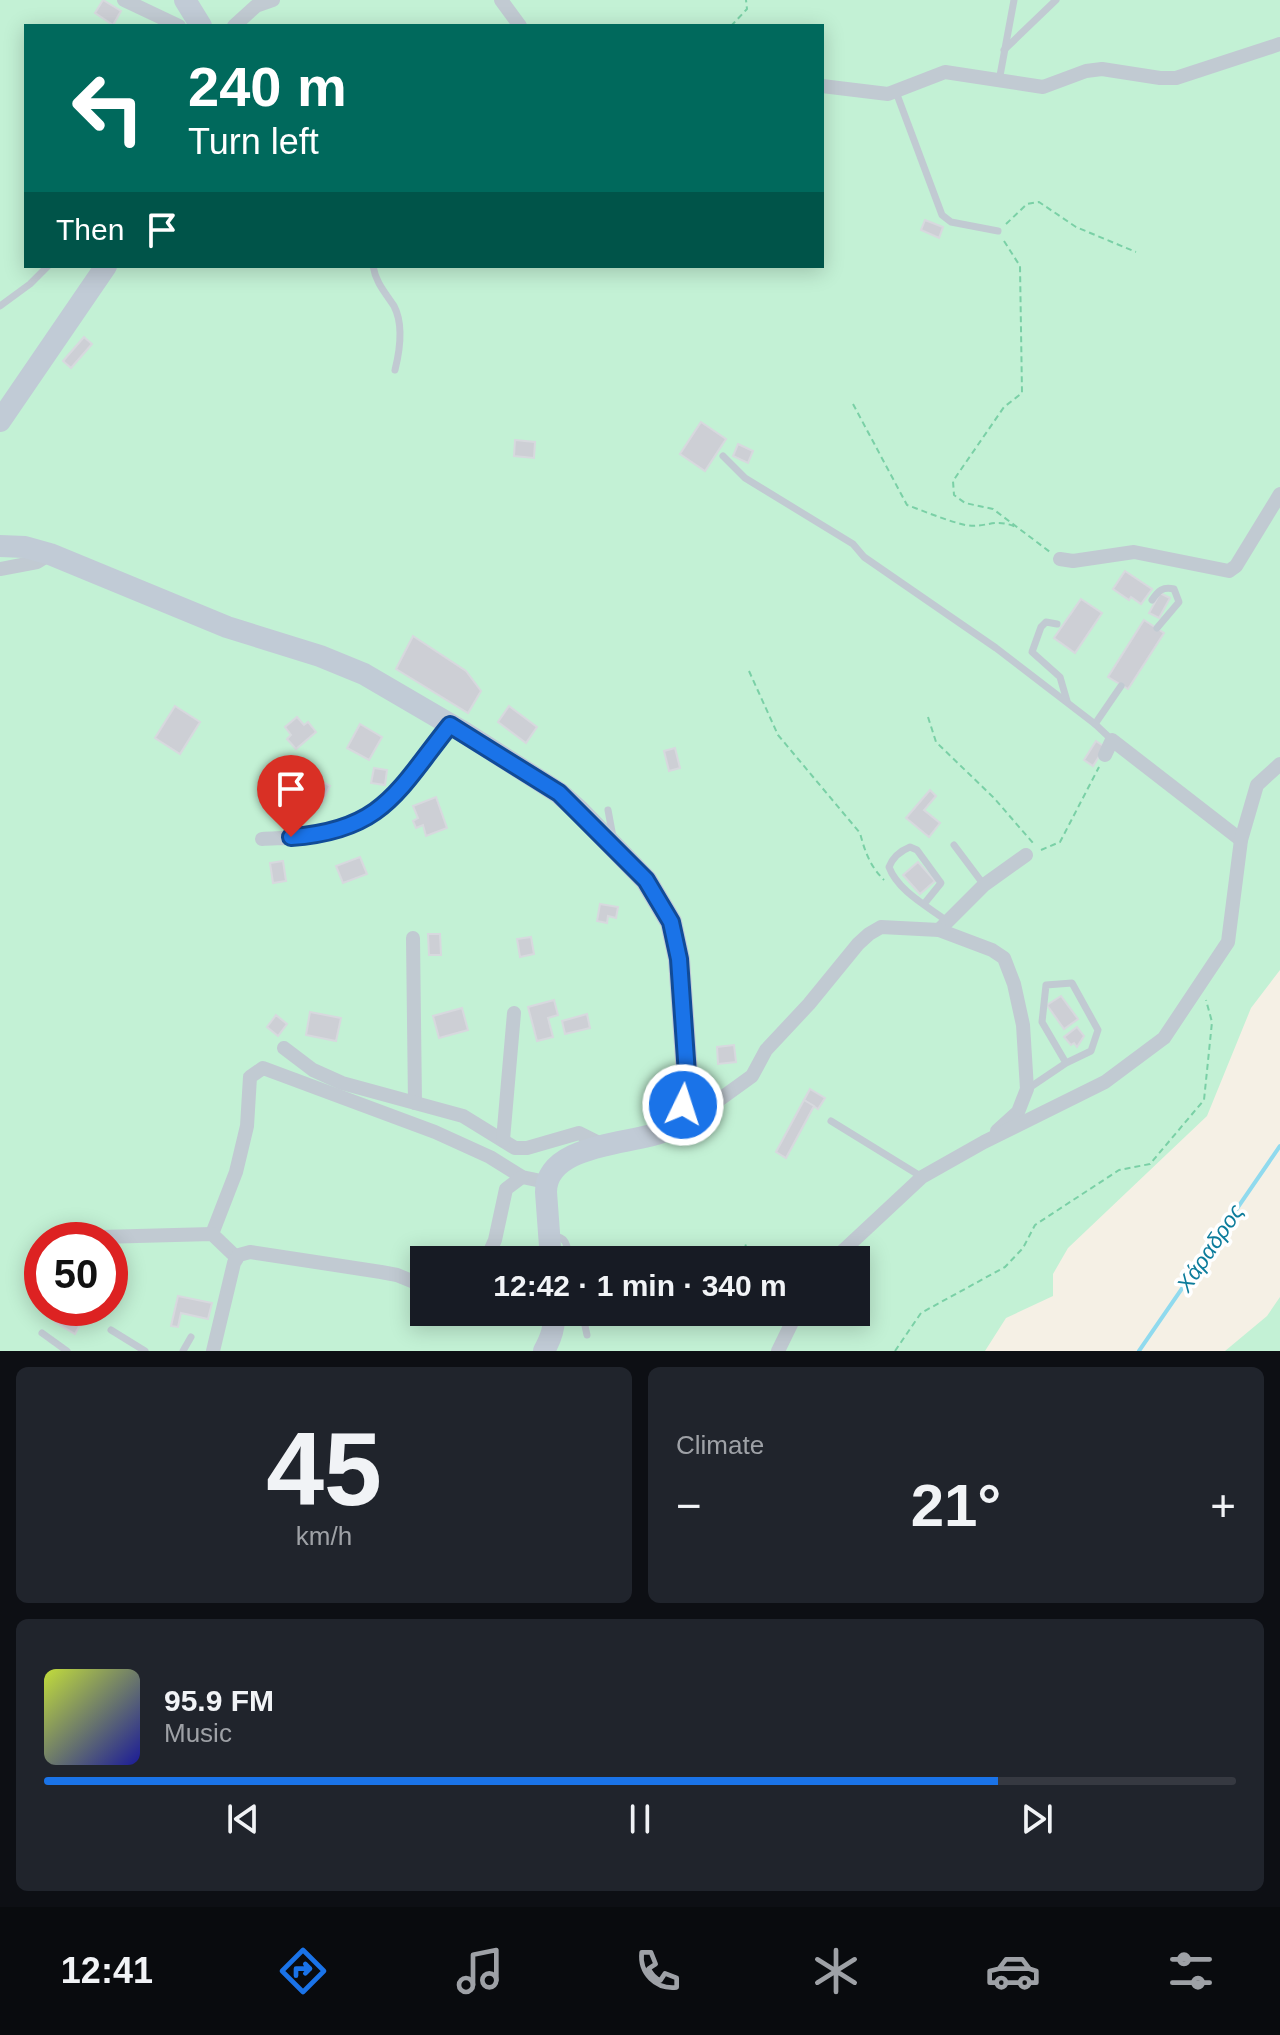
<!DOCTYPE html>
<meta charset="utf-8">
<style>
:root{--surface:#171b24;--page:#20242c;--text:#f1f3f6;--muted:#9ea1a6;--line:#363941;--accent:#1a73e8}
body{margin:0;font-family:Helvetica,sans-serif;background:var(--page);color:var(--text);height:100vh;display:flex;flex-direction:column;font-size:30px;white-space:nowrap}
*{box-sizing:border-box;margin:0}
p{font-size:26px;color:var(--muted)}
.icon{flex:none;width:44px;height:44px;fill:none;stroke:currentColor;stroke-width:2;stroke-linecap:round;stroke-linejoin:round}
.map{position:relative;height:1351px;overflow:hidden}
.side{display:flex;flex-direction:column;gap:16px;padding:16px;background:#0d0f14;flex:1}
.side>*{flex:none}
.hud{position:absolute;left:24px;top:24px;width:800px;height:244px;border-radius:0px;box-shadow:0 4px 20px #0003;background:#00695c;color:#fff;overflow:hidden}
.speed{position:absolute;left:24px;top:1222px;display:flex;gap:16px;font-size:40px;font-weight:700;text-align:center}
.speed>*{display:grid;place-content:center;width:104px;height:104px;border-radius:50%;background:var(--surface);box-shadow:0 4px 20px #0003;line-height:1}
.speed .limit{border:12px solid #d22;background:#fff;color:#111}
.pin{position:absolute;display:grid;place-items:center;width:68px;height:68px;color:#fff;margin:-82px -34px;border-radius:50% 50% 50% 0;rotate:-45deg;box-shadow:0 0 8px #0007}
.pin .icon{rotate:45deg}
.me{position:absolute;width:88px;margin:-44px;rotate:4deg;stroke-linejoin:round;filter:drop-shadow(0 0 6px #0008)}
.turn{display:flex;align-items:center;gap:28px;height:168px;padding:0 32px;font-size:36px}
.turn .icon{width:104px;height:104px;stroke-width:2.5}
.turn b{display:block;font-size:56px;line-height:68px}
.then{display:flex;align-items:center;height:76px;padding:0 32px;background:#0003;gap:16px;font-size:30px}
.big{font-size:60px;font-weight:600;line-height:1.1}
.side .tile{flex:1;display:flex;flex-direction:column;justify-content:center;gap:12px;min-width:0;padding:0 28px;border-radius:12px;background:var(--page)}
.side .dial{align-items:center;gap:0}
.dial b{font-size:104px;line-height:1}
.song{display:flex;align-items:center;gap:24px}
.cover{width:96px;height:96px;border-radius:12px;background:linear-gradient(135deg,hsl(70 70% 55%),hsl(240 70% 35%))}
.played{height:8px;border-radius:4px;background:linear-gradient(90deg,var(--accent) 80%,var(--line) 80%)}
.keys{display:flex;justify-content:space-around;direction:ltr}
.heat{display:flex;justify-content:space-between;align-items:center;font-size:44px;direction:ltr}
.side .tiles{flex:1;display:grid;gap:16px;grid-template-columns:1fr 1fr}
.tile:last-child{grid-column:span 2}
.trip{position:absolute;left:410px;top:1246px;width:460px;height:80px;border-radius:0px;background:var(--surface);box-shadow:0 4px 20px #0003;font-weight:600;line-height:80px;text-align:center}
.tab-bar{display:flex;height:128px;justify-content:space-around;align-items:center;background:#090b0e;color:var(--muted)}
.tab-bar .icon{width:56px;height:56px}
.tab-bar .selected{color:var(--accent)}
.tab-bar b{font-size:36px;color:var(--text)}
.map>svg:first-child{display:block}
.green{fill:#c3f1d5;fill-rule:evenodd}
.sand{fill:#f5f0e5}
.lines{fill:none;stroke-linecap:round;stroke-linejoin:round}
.stream{stroke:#90daee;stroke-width:4}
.building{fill:#cdcfd5;stroke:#d7d9de;stroke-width:2}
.path{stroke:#7ad0a6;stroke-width:2;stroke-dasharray:6 4;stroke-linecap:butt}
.service{stroke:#c1cad2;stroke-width:7}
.minor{stroke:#c1cad2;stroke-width:14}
.secondary{stroke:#c1cbd6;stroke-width:22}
.route-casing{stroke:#114b97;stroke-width:20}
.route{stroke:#1a73e8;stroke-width:14}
.labels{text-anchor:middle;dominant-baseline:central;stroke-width:7;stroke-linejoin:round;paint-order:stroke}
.water-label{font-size:22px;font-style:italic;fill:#0c7c9b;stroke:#fff}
</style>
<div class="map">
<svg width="1280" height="1351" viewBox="0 0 1280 1351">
<rect width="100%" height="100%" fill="#f5f3f3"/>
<path class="green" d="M0 0H1280V1351H0ZM26 26H822V266H26ZM42 1240H110V1308H42ZM424 1260H856V1312H424Z"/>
<polygon class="sand" points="1280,970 1280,1297 1267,1316 1225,1351 985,1351 1006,1318 1053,1296 1053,1274 1068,1248 1207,1116 1251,1008"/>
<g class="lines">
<polyline class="stream" points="1139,1351 1280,1146"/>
</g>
<g class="building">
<polygon points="103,0 121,11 113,25 95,13"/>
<polygon points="925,220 943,227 939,238 921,230"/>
<polygon points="84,337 92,344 71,368 63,361"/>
<polygon points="701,422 726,439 705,471 680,454"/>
<polygon points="515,440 535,442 534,458 514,456"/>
<polygon points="738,444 753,451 748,463 733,456"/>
<polygon points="1125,571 1152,589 1141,604 1131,597 1129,600 1113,589"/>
<polygon points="1160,593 1170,598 1159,618 1149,613"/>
<polygon points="1081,599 1102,613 1075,653 1054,638"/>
<polygon points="1144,620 1164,633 1128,689 1108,677"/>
<polygon points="413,636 466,671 481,691 468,713 396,669"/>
<polygon points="175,706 200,722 180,754 155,738"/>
<polygon points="509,706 537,727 526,743 498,722"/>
<polygon points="297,717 304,725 308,722 316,732 296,749 287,739 291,735 285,727"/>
<polygon points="360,724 382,737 369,760 347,748"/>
<polygon points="1096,741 1105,747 1093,766 1084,760"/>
<polygon points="675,748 680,768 669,771 664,751"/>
<polygon points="374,768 387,770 385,785 371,783"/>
<polygon points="314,777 330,786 321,804 305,796"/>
<polygon points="930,790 936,796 924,810 940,823 929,837 906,818"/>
<polygon points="436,797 447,828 426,836 423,825 416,828 413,821 418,818 413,806"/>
<polygon points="360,857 367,874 343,883 336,866"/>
<polygon points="283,861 286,881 273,883 270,863"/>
<polygon points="918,862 935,881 920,894 903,875"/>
<polygon points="600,904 618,907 616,918 608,916 607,923 597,921"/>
<polygon points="428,934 440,934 441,955 429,955"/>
<polygon points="531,937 534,954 520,957 517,939"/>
<polygon points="1061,996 1078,1019 1064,1029 1047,1005"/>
<polygon points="554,1000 558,1015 548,1018 553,1037 537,1041 528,1007"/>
<polygon points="462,1008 468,1030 439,1038 433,1016"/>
<polygon points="310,1012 341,1018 336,1041 306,1035"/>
<polygon points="587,1014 590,1028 565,1034 562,1021"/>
<polygon points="276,1015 287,1024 278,1036 267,1027"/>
<polygon points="1077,1027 1084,1036 1077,1047 1074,1043 1071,1045 1064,1037"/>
<polygon points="734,1045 736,1062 718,1064 717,1047"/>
<polygon points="810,1089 825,1098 818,1109 804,1100"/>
<polygon points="804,1100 814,1106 786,1158 776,1152"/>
<polygon points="178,1296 212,1303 208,1319 181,1313 178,1327 171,1326"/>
<polygon points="63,1308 83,1319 75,1334 55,1322"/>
</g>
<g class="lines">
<g class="path">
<polyline points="731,26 747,9 746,0"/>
<polyline points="1006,224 1027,204 1039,202 1076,227 1136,252"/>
<polyline points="1004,241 1020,266 1022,393 1004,407 953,481 954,495 965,503 993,509 1050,552"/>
<path d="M853 404 907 505C926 512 945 520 965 525 986 529 993 517 1016 527"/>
<path d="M749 671 778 735 860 833C865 852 870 866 884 880"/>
<polyline points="928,717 936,742 994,798 1033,843"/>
<polyline points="1041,850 1060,842 1099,767"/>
<polyline points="742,1260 746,1244"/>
<polyline points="763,1312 777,1319"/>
<polyline points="895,1351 921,1313 1005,1267 1023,1248 1035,1225 1119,1170 1150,1164 1204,1100 1212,1022 1206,1000"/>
</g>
<g class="service">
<polyline points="1004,50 1056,0"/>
<polyline points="999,81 1014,0"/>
<polyline points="896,92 942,215 951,222 998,231"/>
<path d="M373 266C376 283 385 292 394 306 404 325 400 350 395 370"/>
<polyline points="0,306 30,284 48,266"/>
<polyline points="723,456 745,478 853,544 864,557 996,648 1095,724 1112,740"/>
<path d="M1152 600C1158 591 1163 586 1174 589L1179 602 1157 628"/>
<polyline points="1057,624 1046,622 1041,627 1032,652 1060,677 1067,701"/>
<polyline points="1095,724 1121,686"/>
<polyline points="608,810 613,837"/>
<polyline points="954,845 984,885"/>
<path d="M924 904 941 883 917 850 910 847C900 851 893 857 889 867 898 891 927 906 947 921"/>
<polyline points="1029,1088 1066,1063 1091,1051 1098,1030 1072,983 1046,985 1042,1022 1066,1063"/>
<polyline points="831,1121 922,1177"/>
<path d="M554 1236C568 1237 567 1248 570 1260"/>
<polyline points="582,1312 587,1335"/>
<polyline points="111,1330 145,1351"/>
<polyline points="42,1333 67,1351"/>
<polyline points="183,1351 191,1337"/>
</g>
<g class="minor">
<polyline points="124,0 179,26"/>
<polyline points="501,0 520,26"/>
<polyline points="234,26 256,6 273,0"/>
<polyline points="822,86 888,94 945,72 1043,87 1086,71 1102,69 1160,78 1176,78 1280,44"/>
<polyline points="1060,559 1073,561 1134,552 1229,571 1236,566 1280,494"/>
<polyline points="0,569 37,562 50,554"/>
<polyline points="1105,755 1112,740 1241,840"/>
<path d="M262 839C281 838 301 838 319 835 382 826 414 771 450 725"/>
<polyline points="939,930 984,885 1026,855"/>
<polyline points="413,938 415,1103"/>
<polyline points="284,1048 313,1070 342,1083 463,1116 515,1148 527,1148 579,1133 605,1146"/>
<polyline points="675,1120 716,1102 752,1076 766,1050 809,1004 858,944 869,934 881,927 939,930 992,950 1004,958 1014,984 1023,1025 1027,1089 1018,1112 997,1131"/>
<polyline points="503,1140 514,1013"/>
<polyline points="212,1234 236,1172 247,1126 250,1077 263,1068 435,1132 490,1157 522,1177 546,1182"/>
<polyline points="100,1237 212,1234 236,1257"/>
<polyline points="486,1260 495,1240 506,1189 522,1177"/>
<polyline points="833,1260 922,1177 984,1142 1105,1082 1164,1038 1228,942 1241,840 1257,785 1280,764"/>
<polyline points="213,1351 234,1263 239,1255 250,1252 381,1272 397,1275 424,1286"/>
<polyline points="778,1351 797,1312"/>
</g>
<g class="secondary">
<polyline points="185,0 201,26"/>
<polyline points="0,421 106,266"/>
<path d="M0 546 25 547 50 554 227 627 320 656 364 674 465 733 559 793 578 810 646 880 671 922 679 959 687 1074 683 1105 675 1121 665 1131C631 1145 546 1143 546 1192L551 1260"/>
<path d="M544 1351C551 1338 555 1327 554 1312"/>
</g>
</g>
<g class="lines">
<defs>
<path id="route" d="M291 837C383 831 398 790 450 725L559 793 646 880 671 922 679 959 687 1074 683 1105"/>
</defs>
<use href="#route" class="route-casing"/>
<use href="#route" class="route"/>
</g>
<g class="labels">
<g class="water-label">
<text transform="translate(1210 1248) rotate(-56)">Χάραδρος</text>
</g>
</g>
</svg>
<div class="speed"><div class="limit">50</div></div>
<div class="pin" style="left:291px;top:837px;background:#d93025"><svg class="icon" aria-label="arrive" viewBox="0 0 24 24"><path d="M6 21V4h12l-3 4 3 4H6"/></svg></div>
<svg class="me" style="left:683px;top:1105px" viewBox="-20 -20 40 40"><circle r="17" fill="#1a73e8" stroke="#fff" stroke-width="3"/><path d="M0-11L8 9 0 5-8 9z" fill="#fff"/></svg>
<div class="trip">12:42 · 1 min · 340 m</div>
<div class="hud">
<div class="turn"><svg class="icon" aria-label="left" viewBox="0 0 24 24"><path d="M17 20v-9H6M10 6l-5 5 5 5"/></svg><div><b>240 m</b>Turn left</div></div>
<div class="then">Then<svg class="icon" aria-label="arrive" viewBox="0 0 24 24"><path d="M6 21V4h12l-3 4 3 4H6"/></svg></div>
</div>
</div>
<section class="side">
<div class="tiles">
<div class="tile dial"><b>45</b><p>km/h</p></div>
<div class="tile"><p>Climate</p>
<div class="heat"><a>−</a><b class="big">21°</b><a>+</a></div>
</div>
<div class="tile">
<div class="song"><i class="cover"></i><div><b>95.9 FM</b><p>Music</p></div></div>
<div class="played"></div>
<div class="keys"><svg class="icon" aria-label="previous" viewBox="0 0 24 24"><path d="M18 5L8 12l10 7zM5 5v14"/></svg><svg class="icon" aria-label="pause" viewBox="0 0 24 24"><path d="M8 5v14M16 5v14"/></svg><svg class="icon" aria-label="next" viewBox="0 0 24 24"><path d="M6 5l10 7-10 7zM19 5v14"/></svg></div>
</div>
</div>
</section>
<nav class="tab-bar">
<b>12:41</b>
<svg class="icon selected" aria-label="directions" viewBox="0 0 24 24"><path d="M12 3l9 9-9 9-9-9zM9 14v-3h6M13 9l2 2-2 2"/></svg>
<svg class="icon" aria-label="music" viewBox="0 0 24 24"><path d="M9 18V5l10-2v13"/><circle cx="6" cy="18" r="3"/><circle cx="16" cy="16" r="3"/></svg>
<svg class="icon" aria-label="phone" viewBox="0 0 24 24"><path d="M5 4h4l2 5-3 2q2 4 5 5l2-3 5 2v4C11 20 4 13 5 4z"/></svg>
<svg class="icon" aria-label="climate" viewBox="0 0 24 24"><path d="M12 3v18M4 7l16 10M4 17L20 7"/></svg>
<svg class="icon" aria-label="car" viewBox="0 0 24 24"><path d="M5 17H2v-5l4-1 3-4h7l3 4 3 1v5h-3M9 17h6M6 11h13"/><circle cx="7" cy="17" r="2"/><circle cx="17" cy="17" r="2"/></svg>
<svg class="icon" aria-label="filters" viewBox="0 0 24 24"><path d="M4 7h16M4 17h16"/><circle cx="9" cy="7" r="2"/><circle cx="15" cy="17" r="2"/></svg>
</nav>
